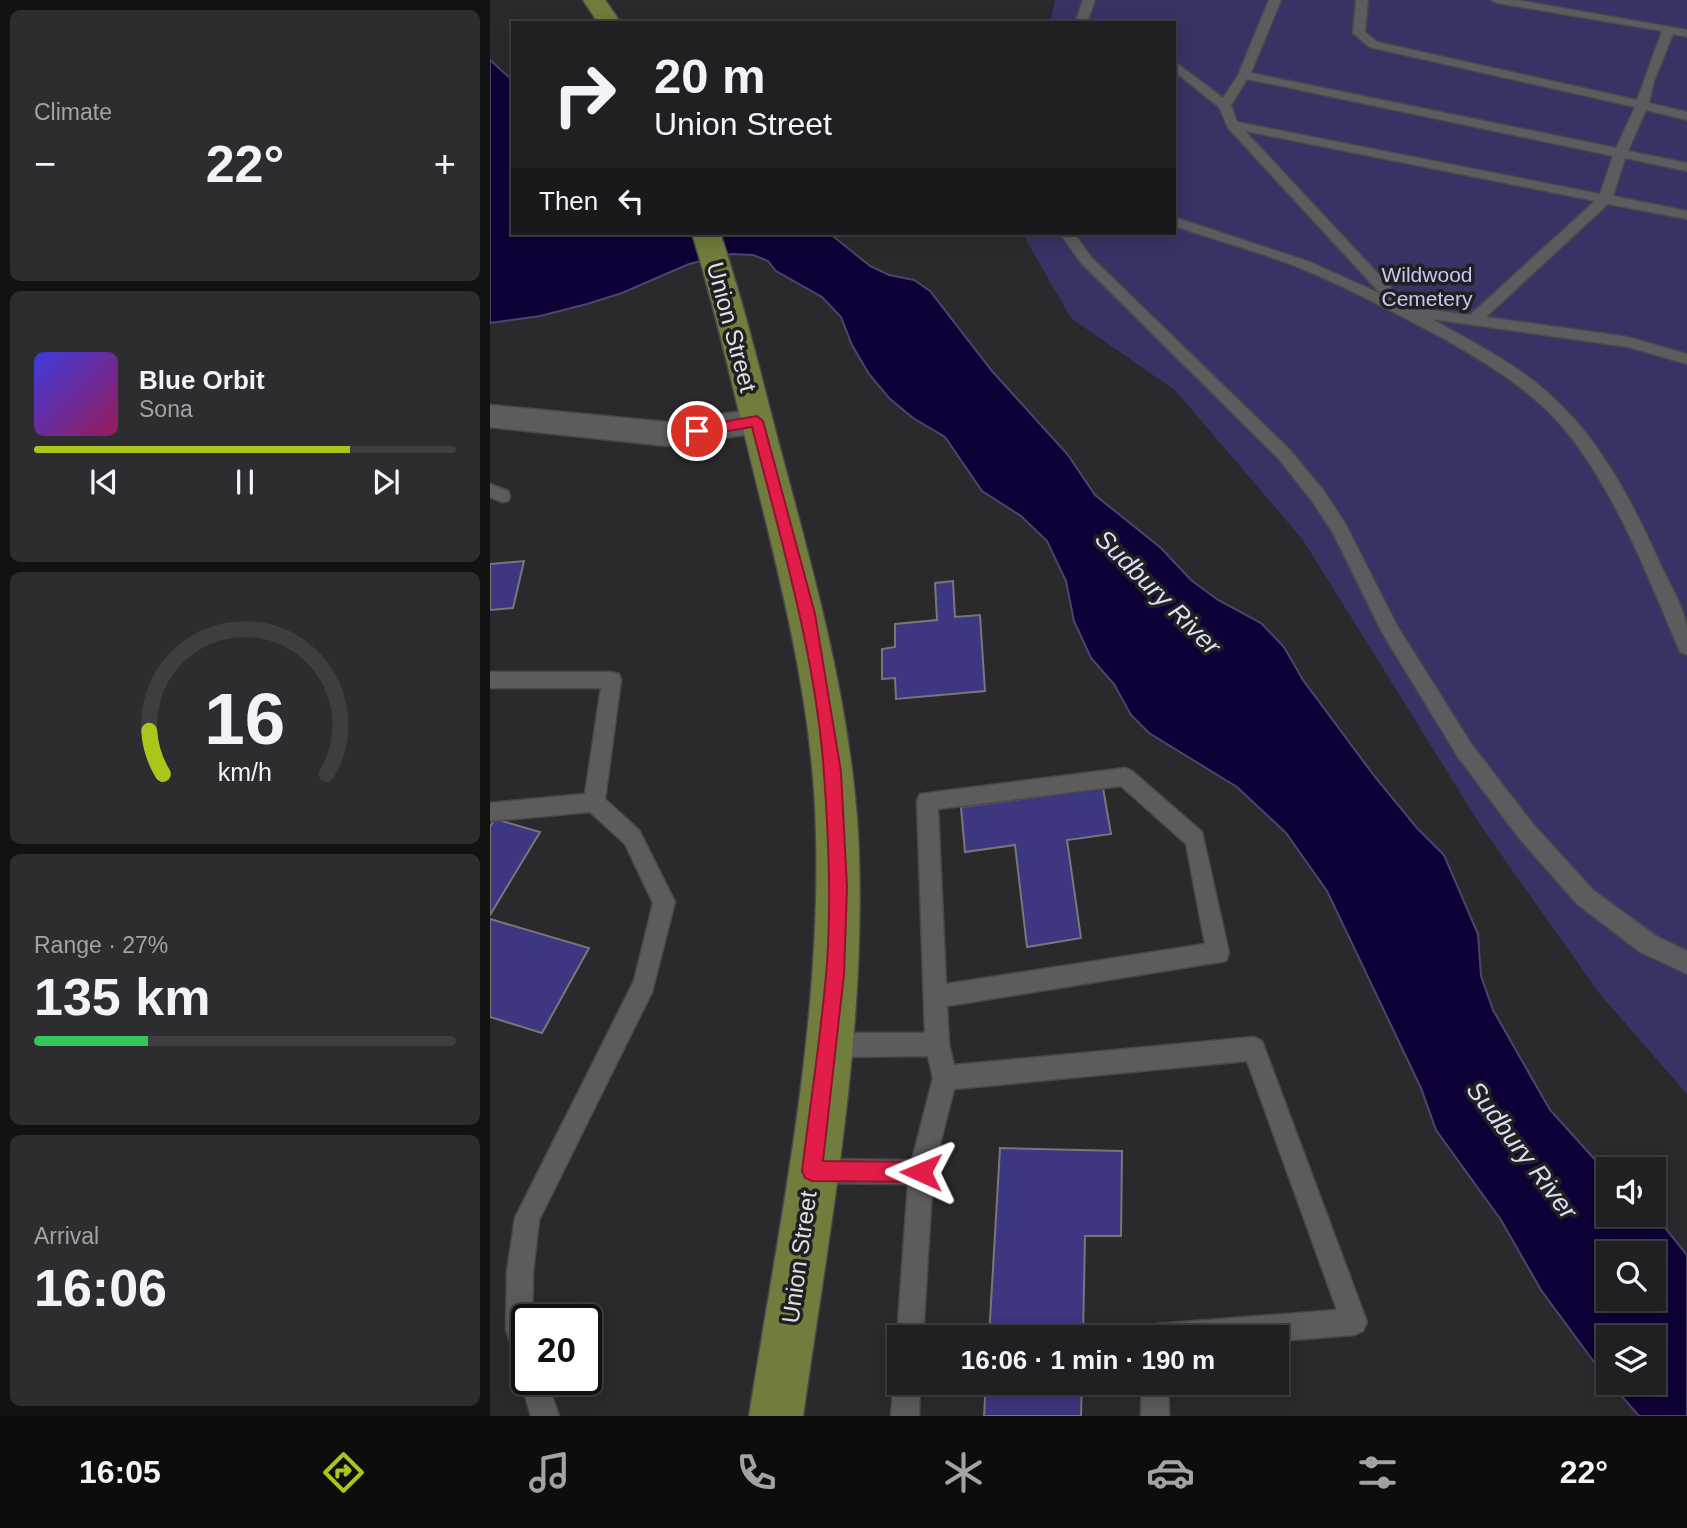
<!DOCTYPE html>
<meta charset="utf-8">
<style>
:root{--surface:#202022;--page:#2d2d2f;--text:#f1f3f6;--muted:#a2a3a5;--line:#3d3e40;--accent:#a9c71b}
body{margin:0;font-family:Helvetica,sans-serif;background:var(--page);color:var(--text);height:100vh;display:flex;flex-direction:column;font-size:26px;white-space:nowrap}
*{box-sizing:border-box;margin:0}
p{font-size:23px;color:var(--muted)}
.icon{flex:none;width:38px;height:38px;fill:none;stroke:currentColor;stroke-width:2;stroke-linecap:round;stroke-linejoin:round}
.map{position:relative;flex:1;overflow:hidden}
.side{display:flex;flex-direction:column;gap:10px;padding:10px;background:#121213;width:490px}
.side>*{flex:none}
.banner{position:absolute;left:21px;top:21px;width:665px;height:214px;border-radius:0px;box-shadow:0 4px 18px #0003,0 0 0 2px var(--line);background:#202022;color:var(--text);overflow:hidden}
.fabs{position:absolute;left:1106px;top:1157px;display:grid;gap:14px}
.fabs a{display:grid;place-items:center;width:70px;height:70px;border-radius:0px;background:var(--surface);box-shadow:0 4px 18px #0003,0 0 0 2px var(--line);font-size:35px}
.speed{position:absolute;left:21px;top:1304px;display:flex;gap:14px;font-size:35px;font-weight:700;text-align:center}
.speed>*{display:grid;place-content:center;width:91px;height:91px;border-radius:50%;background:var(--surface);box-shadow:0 4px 18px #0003,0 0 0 2px var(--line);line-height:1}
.speed .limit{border:4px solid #111;border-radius:10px;background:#fff;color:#111}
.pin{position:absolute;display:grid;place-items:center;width:60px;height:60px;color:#fff;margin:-30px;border:4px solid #fff;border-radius:50%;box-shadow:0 2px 7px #0007}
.me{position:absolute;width:77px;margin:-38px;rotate:271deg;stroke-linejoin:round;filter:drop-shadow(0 0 5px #0008)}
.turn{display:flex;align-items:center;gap:24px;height:147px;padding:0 28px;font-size:32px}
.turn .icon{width:91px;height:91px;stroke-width:2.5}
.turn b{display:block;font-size:49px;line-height:60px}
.then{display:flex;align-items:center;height:66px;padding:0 28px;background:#0003;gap:14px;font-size:26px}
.big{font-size:52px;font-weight:800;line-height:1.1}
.side .card{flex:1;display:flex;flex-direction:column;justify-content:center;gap:10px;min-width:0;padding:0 24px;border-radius:10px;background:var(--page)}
.side .dial{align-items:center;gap:0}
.dial svg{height:182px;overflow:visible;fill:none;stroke:var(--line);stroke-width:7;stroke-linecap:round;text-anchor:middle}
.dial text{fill:var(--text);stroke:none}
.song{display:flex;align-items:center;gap:21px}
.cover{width:84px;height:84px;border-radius:10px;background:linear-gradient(135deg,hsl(240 70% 55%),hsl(330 70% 35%))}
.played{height:7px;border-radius:4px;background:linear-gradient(90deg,var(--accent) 75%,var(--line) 75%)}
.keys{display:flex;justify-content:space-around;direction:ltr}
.heat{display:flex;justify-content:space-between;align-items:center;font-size:38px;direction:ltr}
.charge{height:10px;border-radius:5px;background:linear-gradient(90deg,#34c759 27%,var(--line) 0)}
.trip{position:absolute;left:397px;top:1325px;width:402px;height:70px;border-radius:0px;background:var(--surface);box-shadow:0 4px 18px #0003,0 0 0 2px var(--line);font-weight:800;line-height:70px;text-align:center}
.dock{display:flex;height:112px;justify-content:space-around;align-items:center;background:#0d0d0e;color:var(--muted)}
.dock .icon{width:49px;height:49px}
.dock .active{color:var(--accent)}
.dock b{font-size:32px;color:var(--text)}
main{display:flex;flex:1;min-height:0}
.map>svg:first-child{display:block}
.green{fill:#373465}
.water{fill:#0f0137;stroke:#4e446a;stroke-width:2;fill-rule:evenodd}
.building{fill:#3d3681;stroke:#77777a;stroke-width:2}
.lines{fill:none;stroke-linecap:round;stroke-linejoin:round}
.service-casing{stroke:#48484a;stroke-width:3}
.minor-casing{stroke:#48484a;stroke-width:3}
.primary-casing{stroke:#48484a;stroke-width:3}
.service{fill:#5c5c5f;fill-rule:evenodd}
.minor{fill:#5c5c5f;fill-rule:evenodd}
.primary{fill:#707d3c;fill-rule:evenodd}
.route{fill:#e11d48;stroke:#92132f;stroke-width:2}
.labels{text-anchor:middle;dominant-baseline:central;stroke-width:7;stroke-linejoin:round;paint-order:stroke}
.far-park-label{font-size:21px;fill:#c5c7f3;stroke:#202023}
.street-label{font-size:24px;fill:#e0e0e1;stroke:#202023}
.water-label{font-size:26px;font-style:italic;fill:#dbddf3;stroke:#202023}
</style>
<main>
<section class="side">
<div class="card"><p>Climate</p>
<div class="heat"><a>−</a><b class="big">22°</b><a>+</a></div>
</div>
<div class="card">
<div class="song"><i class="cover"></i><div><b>Blue Orbit</b><p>Sona</p></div></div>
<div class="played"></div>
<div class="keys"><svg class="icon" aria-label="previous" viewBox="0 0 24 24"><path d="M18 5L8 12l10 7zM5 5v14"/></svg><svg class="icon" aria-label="pause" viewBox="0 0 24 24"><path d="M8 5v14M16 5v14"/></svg><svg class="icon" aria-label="next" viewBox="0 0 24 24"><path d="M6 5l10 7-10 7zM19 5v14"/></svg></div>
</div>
<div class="card dial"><svg viewBox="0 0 100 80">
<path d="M14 69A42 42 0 1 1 86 69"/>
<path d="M14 69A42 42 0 0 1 8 50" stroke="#a9c71b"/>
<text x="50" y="56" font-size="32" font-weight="700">16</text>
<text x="50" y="72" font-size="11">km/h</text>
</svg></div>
<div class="card"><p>Range · 27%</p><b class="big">135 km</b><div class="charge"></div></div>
<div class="card"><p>Arrival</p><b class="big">16:06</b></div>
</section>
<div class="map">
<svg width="1197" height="1416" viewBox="0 0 1197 1416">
<rect width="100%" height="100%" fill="#2a2a2d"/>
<polygon class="green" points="565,0 1197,0 1197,1094 1109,993 991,826 813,540 686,391 581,318 532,233 684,233 684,23 560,23"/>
<path class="water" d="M0 60 23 81V233H339L380 266 399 275 424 280 440 291 502 371 578 455 605 495 671 548 701 580 728 600 771 623 794 647 813 680 885 777 927 828 954 855 988 934 991 976 1003 1010 1060 1110 1118 1174V1214H1164L1197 1255V1416H1149L1120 1383 1164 1382V1337H1118V1381L1051 1290 1011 1220 946 1130 931 1088 837 891 796 833 747 787 659 733 641 715 624 684 601 658 584 621 576 581 557 541 531 516 492 491 455 437 423 418 399 398 379 374 362 345 351 317 332 297 286 271 278 261 263 255 241 254 199 264 132 293 97 304 50 316 0 323ZM1118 1253H1164V1298H1118Z"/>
<g class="building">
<polygon points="34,561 23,608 0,610 0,564"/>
<polygon points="463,581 465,617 490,615 495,691 406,699 405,678 392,679 392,649 405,647 405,624 447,620 445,583"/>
<polygon points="613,788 621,834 577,840 591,938 537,947 525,845 475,852 471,807"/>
<polygon points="5,819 50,832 0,915 0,827"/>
<polygon points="0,919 99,948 52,1033 0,1017"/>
<polygon points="510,1148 632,1151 631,1236 595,1236 593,1337 499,1337"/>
<polygon points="496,1382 592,1382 591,1416 494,1416"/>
</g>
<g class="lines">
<defs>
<g id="service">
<polygon points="593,0 605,0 597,23 585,23"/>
<path d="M779 0H791L761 73 1126 148 1145 107 879 47 863 33 866 0H878L875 32 887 42 1147 100 1172 31 1007 3 1001 0H1027L1197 30V37L1183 34 1164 81 1159 103 1197 112V120L1156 110 1138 151 1197 163V171L1135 158 1123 196 1197 211V219L1118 204 996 317 1138 337 1197 354V364L1138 347 942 319C982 342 1025 363 1059 394 1109 438 1141 499 1168 559 1176 578 1195 608 1197 628 1197 637 1197 646 1197 655L1190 652 1188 647C1156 572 1127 495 1076 431 1044 392 1001 366 958 341 910 315 861 289 810 268 769 252 726 240 684 226V217L820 262 891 294 738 128 729 107 684 71V61L733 98 748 75ZM757 79 1123 156 1110 194 747 122 741 105ZM755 131 1105 201 980 315 919 307Z"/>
<polygon points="570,233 584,233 601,257 800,450 834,491 856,525 906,624 982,745 1043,824 1103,890 1166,936 1197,951 1197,974 1150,952 1087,904 1029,838 968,757 893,634 843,533 822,501 788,458 591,263"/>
<polygon points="0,484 18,491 20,496 18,501 12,502 0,497"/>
<polygon points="0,672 122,672 129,674 131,680 115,799 149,830 185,902 162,992 49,1220 43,1272 42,1320 37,1320 37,1379 56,1379 69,1416 41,1416 30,1379 36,1369 28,1365 16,1330 17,1272 25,1218 144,981 163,903 135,844 100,812 0,821 0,803 95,794 111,688 0,688"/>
<path d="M635 768 642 771 712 832 739 953 736 961 457 1006 459 1044 464 1065 764 1037 772 1041 877 1322 873 1331 864 1335 788 1341V1337H653L657 1328 666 1324 847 1310 757 1061 464 1089 443 1172 433 1337H410V1343L407 1337 418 1184 323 1183 314 1180 311 1171 314 1162 323 1159 422 1160 443 1078 438 1056 338 1057 330 1053 326 1045 330 1037 338 1033H435L427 801 430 794ZM631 786 696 844 715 944 456 984 448 809Z"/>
<polygon points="410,1372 410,1382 430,1382 429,1416 401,1416 404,1382"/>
<polygon points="652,1382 678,1382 679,1416 651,1416"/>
</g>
<polygon id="minor" points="0,405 177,422 267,409 278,413 283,421 278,429 267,433 177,446 0,427"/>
<g id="primary">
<polygon points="93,0 115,0 131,23 108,23"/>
<path d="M202 233H230C254 303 271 376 290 448 324 574 360 702 368 833 378 1028 340 1224 313 1416H259C289 1224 331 1030 326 835 324 708 291 583 261 461 242 385 225 308 202 233Z"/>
</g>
</defs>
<use href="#service" class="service-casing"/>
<use href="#minor" class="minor-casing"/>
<use href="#primary" class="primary-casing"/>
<use href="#service" class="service"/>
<use href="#minor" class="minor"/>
<use href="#primary" class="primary"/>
</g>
<path class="route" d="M267 416 273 421 325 614 351 772 357 887 354 974 333 1161 431 1162 438 1165 441 1172 438 1179 431 1182 322 1181 315 1178 312 1171C320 1106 330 1041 336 976 342 909 339 841 334 774 326 656 291 540 262 427L207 436 200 431 207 426Z"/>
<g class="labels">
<g class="far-park-label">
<text x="937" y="274">Wildwood<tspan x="937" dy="24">Cemetery</tspan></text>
</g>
<g class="street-label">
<text transform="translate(242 327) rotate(75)">Union Street</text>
<text transform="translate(309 1257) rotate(-82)">Union Street</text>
</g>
<g class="water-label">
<text transform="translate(668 592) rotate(45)">Sudbury River</text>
<text transform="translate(1032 1150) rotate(53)">Sudbury River</text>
</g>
</g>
</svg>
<div class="fabs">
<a><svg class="icon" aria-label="sound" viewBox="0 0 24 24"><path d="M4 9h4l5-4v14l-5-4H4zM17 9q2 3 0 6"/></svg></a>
<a><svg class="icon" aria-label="search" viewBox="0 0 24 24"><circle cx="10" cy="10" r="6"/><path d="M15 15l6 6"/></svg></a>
<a><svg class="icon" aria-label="layers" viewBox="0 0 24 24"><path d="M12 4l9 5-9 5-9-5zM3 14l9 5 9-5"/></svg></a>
</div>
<div class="speed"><div class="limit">20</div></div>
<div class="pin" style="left:207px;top:431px;background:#d93025"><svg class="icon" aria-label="arrive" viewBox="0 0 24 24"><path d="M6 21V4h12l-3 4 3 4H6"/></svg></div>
<svg class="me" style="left:431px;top:1172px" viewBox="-20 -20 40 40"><path d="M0-17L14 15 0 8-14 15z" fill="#e11d48" stroke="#fff" stroke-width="4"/></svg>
<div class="trip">16:06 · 1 min · 190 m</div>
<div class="banner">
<div class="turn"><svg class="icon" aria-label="right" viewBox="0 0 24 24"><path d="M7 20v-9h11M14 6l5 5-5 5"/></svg><div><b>20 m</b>Union Street</div></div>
<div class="then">Then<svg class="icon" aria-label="left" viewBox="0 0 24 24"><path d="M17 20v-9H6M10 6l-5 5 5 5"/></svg></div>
</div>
</div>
</main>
<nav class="dock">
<b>16:05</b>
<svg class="icon active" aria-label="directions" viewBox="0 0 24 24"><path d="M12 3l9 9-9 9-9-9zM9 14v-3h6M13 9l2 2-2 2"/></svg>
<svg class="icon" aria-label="music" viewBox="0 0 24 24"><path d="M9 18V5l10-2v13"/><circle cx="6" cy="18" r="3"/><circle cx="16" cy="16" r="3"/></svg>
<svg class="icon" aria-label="phone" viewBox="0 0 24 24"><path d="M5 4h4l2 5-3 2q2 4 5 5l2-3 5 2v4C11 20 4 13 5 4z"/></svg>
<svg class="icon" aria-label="climate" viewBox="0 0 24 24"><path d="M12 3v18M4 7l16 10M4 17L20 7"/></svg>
<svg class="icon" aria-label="car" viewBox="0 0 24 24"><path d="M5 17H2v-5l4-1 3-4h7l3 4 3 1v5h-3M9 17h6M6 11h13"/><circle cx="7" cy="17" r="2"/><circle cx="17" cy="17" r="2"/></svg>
<svg class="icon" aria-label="filters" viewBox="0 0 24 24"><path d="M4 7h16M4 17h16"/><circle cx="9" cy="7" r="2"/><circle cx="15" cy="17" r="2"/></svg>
<b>22°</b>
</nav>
